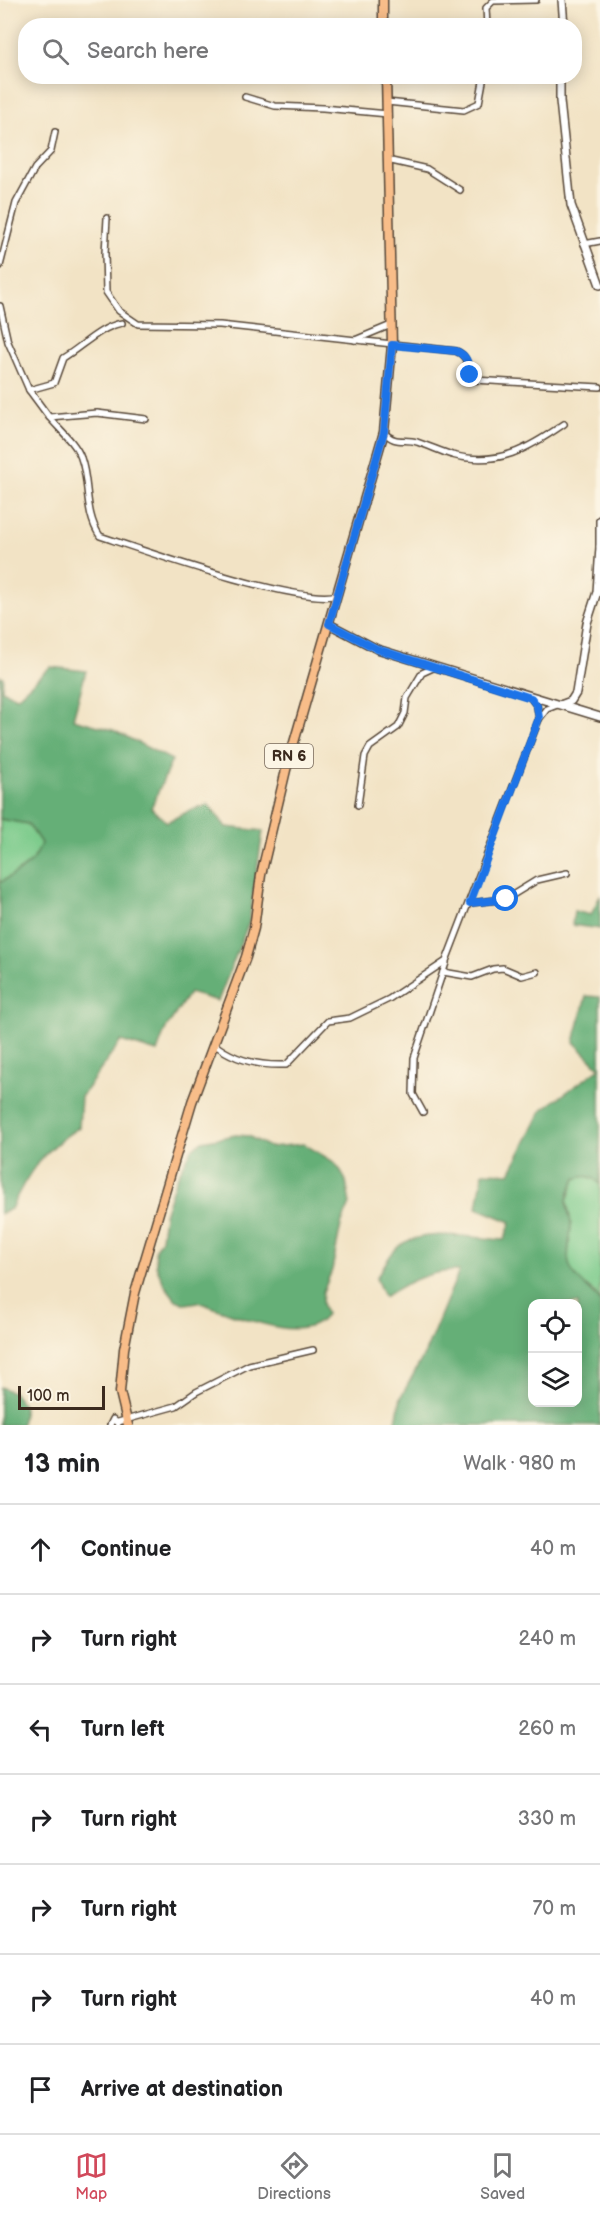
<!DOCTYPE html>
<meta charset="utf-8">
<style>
:root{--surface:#fff;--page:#f2f2f2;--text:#202124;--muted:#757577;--line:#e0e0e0;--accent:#d1495b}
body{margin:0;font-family:"Balsamiq Sans",sans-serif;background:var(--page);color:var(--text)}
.controls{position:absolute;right:18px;bottom:18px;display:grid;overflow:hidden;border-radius:12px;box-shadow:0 3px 15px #0003}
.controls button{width:54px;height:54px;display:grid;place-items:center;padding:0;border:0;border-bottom:2px solid var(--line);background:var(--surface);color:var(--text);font:30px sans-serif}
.scale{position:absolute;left:18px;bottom:15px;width:87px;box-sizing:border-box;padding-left:6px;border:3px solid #3b2a1e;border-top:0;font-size:16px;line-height:21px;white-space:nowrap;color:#3b2a1e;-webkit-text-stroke:4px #fcf5e5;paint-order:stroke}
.stop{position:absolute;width:18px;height:18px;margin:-14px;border:4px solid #1a73e8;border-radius:50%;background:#fff}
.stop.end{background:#1a73e8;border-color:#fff;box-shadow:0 2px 6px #0008}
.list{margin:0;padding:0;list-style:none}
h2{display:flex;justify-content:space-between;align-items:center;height:78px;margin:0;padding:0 24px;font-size:26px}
h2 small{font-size:20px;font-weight:400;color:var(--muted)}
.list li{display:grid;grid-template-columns:39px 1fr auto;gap:18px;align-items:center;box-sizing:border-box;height:90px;padding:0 24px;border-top:2px solid var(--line)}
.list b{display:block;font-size:22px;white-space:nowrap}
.list em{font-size:20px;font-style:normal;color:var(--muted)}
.icon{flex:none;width:33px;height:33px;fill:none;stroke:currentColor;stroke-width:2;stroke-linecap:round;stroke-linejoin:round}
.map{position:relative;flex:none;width:600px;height:1425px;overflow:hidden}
.search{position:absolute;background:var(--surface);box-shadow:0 3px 15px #0003;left:18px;right:18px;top:18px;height:66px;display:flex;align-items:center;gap:15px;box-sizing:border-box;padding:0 21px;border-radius:24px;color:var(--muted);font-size:22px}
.sheet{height:708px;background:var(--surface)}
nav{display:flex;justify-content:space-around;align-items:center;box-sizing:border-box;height:84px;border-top:2px solid var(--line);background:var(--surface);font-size:16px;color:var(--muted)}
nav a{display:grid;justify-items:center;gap:3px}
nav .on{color:var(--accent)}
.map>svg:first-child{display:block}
</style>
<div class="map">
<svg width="600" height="1425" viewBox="0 0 600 1425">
<rect width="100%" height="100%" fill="#fcf5e5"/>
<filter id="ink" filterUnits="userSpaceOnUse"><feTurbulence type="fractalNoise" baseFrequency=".0167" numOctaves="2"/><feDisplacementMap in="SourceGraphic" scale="12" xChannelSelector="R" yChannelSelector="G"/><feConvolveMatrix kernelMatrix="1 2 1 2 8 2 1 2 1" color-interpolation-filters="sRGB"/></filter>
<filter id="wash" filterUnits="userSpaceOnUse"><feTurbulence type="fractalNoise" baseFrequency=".008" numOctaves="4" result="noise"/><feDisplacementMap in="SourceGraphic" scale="24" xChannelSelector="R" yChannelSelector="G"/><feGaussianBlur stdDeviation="1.35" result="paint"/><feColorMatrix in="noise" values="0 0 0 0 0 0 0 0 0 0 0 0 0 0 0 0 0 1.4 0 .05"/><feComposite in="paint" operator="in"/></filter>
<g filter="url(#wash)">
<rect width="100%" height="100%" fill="#f2e3c5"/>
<g fill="#7ccb8b" stroke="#5c7a54" stroke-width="1.5">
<path d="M0 819 28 824 41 843C35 866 18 870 0 883Z"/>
<path d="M585 1176 596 1179 600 1185V1302L595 1293 577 1279 570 1269 568 1258 571 1223 567 1201 575 1179Z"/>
</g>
<g fill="#65af77" stroke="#506c4a" stroke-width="1.5" fill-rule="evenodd">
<path d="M50 667 86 671 73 719 113 730 172 760 151 808 167 822 191 810 209 805 226 827 263 831 249 922 218 1001 189 993 165 1030 157 1052 121 1041 81 1097 79 1127C44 1150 28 1171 11 1209L0 1214V883C18 871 35 866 41 843L28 824 0 819V676L3 677 2 690 17 697Z"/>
<path d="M600 895V929L572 925 574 911 591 915Z"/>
<path d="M586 996 600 997V1185C593 1175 586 1175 575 1179 572 1186 567 1194 567 1201 566 1209 571 1217 571 1225 571 1240 564 1258 572 1271 579 1284 593 1289 600 1302V1425H395L401 1397 425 1353 459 1271C431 1270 407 1282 384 1297L376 1278C383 1269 389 1254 398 1247 422 1227 475 1238 504 1240L511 1222 477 1208 483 1172 510 1173 542 1110 600 1068 574 1042ZM532 1304H578V1402H532Z"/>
<path d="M236 1135 248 1136 269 1147 304 1144 334 1162 341 1171 346 1181 350 1204 341 1225 332 1270 323 1292 322 1303 326 1314C308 1349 228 1312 198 1302L186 1304 176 1300 164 1284 156 1265 155 1249 161 1239 164 1215 175 1181 192 1149 202 1141Z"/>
<path d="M0 1387 13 1392 24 1407 21 1425H0Z"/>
</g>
</g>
<g filter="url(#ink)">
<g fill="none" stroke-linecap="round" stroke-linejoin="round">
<g stroke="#564637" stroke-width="8">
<g id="minor">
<path d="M487 26 486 8 493 1 536 0"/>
<path d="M245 97 275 106 323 108 388 114"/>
<path d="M387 102 464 110 479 103 484 76"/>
<path d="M387 160 427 169 460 190"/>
<path d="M107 218 105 253 106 292 119 311 138 324 220 325 456 351C471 357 465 369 474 380L600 387"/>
<path d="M584 244 600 241"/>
<path d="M0 266 16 203 35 168 51 151 55 132"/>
<path d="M0 306 8 342 29 390"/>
<path d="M355 340 391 325"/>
<path d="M49 417 29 390 54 383 63 358C83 346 100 327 122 323"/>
<path d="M146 419 97 413 49 417C59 429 76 443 81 458 90 482 84 513 100 536 142 550 301 606 337 595"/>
<path d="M384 432C395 445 404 438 417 442 429 446 440 451 452 455 498 467 528 449 564 424"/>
<path d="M531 698 537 706 539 719"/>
<path d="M358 805 365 756 370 747 398 727 405 713 407 698 422 673 435 667"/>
<path d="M470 903 506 899 537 880 567 873"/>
<path d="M443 972 472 977 493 969 503 968 522 976 537 972"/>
<path d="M214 1044C234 1060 260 1066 286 1065L328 1021 350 1018 389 999 446 961 539 719 547 709 560 704"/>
<path d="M423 1112 413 1094 414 1058 446 963"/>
<path d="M118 1422 176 1406 196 1392 249 1365 313 1350"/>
<path d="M110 1425 113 1419 118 1424"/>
</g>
</g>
<g stroke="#564637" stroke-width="10">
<g id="tertiary">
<path d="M562 0 564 26"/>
<path d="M560 76V101L571 205 600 285"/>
<path d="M600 520V546"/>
<path d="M329 624 377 649 600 717"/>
<path d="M563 704 571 701 576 693 587 623 597 592 600 547"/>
</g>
</g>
<g stroke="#564637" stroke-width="11">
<g id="primary">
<path d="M383 0V26"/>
<path d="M128 1425 120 1392 124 1349 135 1293 192 1102 246 957 254 928 261 875 286 770 384 432 392 345 386 76"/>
</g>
</g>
<use href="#minor" stroke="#fff" stroke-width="5"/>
<use href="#tertiary" stroke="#fff" stroke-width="7"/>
<use href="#primary" stroke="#f8bd89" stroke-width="8"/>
</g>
</g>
<g fill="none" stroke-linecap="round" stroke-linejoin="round" filter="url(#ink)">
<path stroke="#1a73e8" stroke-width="8" d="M470 375C468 363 468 356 456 351L392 345 384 432 329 624 377 649 531 698 537 706 539 718 470 903 506 899"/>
</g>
<g text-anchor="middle" stroke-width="4.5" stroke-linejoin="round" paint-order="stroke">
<rect fill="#fcf5e5" stroke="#75675a" stroke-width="1.5" x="265" y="744" width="48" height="24" rx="4.5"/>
<g font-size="15" font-weight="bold" fill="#3b2a1e">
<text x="289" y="761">RN 6</text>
</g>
</g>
</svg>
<div class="controls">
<button><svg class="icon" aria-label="locate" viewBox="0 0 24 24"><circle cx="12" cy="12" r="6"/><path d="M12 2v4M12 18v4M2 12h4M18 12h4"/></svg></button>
<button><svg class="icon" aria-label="layers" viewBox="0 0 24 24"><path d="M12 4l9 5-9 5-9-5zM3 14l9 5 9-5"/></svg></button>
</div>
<div class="scale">100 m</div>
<div class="stop" style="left:506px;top:899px"></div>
<div class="stop end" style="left:470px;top:375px"></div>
<div class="search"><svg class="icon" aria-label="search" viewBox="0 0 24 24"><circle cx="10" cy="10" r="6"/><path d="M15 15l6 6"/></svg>Search here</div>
</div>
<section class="sheet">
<h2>13 min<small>Walk · 980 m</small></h2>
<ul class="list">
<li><svg class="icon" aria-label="ahead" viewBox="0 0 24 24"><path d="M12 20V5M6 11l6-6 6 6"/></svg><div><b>Continue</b></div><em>40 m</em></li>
<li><svg class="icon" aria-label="right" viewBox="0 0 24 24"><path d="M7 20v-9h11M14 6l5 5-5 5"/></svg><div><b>Turn right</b></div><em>240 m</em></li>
<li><svg class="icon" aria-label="left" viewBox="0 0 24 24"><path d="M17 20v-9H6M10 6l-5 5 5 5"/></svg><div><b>Turn left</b></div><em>260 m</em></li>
<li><svg class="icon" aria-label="right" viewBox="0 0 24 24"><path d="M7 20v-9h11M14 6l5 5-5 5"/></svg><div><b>Turn right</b></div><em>330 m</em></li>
<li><svg class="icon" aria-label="right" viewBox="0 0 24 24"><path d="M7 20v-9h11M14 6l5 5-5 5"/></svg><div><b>Turn right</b></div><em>70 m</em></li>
<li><svg class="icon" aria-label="right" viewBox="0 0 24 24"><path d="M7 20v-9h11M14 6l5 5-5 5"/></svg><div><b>Turn right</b></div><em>40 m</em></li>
<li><svg class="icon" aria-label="arrive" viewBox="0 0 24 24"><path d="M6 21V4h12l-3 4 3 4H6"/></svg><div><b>Arrive at destination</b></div></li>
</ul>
</section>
<nav>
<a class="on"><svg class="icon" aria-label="map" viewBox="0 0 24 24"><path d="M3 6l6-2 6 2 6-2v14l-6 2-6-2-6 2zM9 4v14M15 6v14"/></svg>Map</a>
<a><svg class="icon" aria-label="directions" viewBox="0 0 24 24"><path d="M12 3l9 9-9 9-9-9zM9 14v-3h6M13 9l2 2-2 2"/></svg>Directions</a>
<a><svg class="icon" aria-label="saved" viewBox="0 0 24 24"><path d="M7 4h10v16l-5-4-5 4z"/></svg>Saved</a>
</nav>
